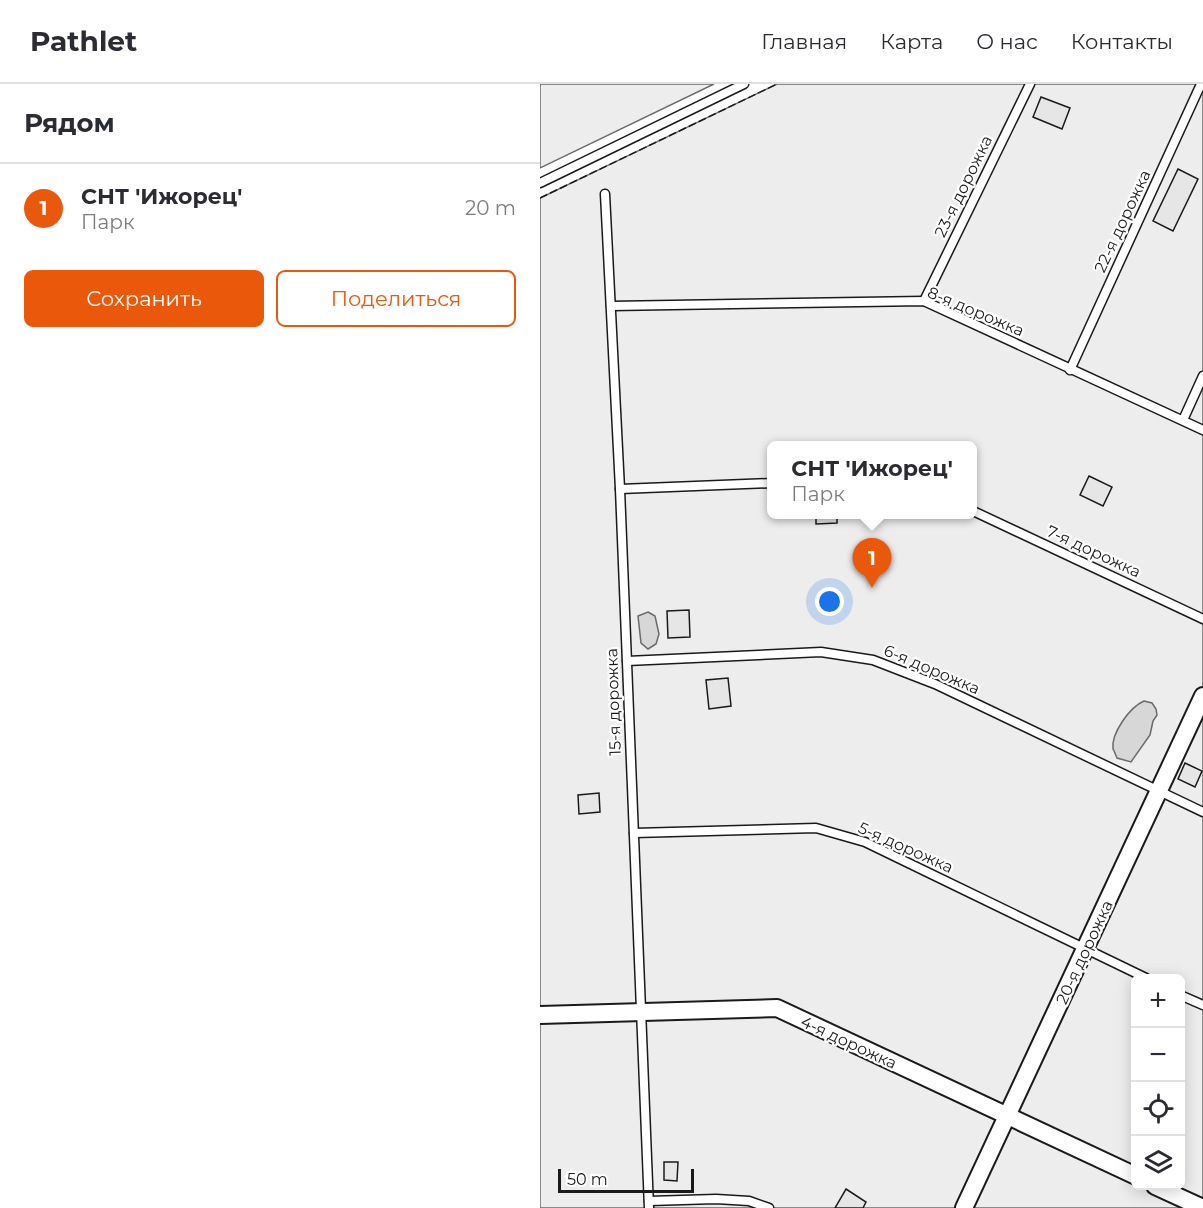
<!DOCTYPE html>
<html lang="ru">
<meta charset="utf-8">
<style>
:root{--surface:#fff;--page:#f2f2f3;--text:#2b2b33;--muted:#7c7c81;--line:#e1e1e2;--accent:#ea580c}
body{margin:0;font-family:Montserrat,sans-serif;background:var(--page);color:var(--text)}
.controls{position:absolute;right:18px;bottom:18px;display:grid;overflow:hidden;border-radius:9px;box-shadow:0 3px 15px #0003}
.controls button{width:54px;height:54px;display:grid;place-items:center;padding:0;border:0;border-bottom:2px solid var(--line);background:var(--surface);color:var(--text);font:30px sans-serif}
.scale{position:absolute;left:18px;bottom:15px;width:136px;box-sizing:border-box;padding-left:6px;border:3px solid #1a1a1a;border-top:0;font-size:16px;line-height:21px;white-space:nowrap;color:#1a1a1a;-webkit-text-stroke:4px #fff;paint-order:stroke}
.you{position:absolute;left:290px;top:518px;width:21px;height:21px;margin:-15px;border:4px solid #fff;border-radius:50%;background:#1a73e8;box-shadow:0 0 0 9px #1a73e833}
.badge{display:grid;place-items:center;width:39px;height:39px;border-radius:50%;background:var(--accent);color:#fff;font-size:20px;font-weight:700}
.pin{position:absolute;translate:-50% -50px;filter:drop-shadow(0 2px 3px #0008)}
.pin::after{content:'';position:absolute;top:32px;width:21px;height:18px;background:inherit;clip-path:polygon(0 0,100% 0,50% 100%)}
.popup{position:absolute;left:227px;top:357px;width:210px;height:78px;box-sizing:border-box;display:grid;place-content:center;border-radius:9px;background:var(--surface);filter:drop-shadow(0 2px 4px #0005);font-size:20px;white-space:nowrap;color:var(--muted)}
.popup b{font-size:22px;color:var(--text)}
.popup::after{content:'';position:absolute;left:50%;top:100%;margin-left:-12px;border:12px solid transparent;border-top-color:var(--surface)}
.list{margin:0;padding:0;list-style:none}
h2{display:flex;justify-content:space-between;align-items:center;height:78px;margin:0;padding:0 24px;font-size:26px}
h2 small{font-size:20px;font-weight:400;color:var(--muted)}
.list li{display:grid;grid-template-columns:39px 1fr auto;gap:18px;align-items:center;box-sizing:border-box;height:90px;padding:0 24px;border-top:2px solid var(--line)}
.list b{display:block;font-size:22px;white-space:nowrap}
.list p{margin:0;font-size:20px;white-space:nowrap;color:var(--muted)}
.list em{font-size:20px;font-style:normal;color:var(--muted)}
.actions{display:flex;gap:12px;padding:18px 24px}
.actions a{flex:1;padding:14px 0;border:2px solid var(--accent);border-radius:9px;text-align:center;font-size:21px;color:var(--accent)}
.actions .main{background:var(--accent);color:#fff}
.icon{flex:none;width:33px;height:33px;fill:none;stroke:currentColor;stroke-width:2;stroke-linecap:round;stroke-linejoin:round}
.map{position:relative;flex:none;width:663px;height:1124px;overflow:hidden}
header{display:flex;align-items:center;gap:36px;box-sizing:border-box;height:84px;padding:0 30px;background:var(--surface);border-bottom:2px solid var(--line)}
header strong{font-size:28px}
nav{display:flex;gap:33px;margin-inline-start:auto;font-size:21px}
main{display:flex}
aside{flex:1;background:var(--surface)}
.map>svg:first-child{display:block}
</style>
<header>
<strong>Pathlet</strong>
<nav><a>Главная</a><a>Карта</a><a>О нас</a><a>Контакты</a></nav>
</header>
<main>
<aside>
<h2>Рядом<small></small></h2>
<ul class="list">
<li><span class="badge">1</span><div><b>СНТ 'Ижорец'</b><p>Парк</p></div><em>20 m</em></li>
</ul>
<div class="actions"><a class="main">Сохранить</a><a>Поделиться</a></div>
</aside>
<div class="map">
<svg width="663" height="1124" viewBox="0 0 663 1124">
<rect width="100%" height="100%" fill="#fff"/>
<g fill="#ededed" stroke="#6a6a6a" stroke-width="1.5" fill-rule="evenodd">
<path d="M0 0H174L0 84Z"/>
<path d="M237 0H663V1124H0V114ZM232 362H433V430H232ZM596 894H640V1102H596Z"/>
</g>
<g fill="#d7d7d7" stroke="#6a6a6a" stroke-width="1.5">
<path d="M108 528 115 532 119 550 116 560 108 565 101 559 98 532Z"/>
<path d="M604 617 612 619 616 625 617 631 613 637 610 651 591 678 577 674C576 672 574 666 573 665 571 649 590 623 604 617Z"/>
</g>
<g fill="#e6e6e6" stroke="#1a1a1a" stroke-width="1.5">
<path d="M501 13 530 24 522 45 493 33Z"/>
<path d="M638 85 658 95 633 147 613 137Z"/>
<path d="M549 392 572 403 563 422 540 411Z"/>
<path d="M276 430H297V439L276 440Z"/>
<path d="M149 526 150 553 128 554 127 527Z"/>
<path d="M188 594 191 622 169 625 166 596Z"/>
<path d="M645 679 662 687 655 703 638 695Z"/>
<path d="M59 709 60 728 39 730 38 711Z"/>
<path d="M124 1078H138L137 1097 124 1096Z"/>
<path d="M306 1105 326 1118 323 1124H295Z"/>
</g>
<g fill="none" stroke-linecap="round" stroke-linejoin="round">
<g stroke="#1a1a1a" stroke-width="11">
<g id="lane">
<path d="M0 99 204 0"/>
<path d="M65 110 80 405 109 1124"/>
<path d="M384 217 490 0"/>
<path d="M71 222 384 217 663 346"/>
<path d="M530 286 661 0"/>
<path d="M643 336 663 292"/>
<path d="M80 405 232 399"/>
<path d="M433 427 663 535"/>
<path d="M87 577 281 568 333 576 395 600 663 728"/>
<path d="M94 749 276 744 325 758 606 894"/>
<path d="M640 911 663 921"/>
<path d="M109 1117 176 1115 209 1117 229 1124"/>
</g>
</g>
<g stroke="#1a1a1a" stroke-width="20">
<g id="street">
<path d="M0 931 237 924 596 1092"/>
<path d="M615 1102 663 1124"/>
<path d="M424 1124 663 612"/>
</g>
</g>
<use href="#lane" stroke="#fff" stroke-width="8"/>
<use href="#street" stroke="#fff" stroke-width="16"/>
<path stroke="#1a1a1a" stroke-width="1.5" stroke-dasharray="8 3" stroke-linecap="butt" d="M0 114 237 0"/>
</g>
<g text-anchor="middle" stroke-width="4.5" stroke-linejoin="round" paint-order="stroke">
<g font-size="16" fill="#1a1a1a" stroke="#fff">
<text transform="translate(423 102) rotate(-64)" y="6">23-я дорожка</text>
<text transform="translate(582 137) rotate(-65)" y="6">22-я дорожка</text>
<text transform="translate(436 227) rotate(23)" y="6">8-я дорожка</text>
<text transform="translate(554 467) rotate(25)" y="6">7-я дорожка</text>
<text transform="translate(392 585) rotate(23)" y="6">6-я дорожка</text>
<text transform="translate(73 618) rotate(-92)" y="6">15-я дорожка</text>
<text transform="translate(366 763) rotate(24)" y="6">5-я дорожка</text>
<text transform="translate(544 868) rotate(-65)" y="6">20-я дорожка</text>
<text transform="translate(309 958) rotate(25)" y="6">4-я дорожка</text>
</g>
</g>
</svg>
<div class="controls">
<button>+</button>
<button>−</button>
<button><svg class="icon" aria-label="locate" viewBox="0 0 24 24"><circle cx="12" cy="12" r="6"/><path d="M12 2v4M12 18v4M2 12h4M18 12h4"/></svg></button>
<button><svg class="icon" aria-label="layers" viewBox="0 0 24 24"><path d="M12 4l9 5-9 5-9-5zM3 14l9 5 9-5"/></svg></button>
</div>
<div class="scale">50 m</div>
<div class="you"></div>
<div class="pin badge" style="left:332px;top:504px">1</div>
<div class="popup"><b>СНТ 'Ижорец'</b>Парк</div>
</div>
</main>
